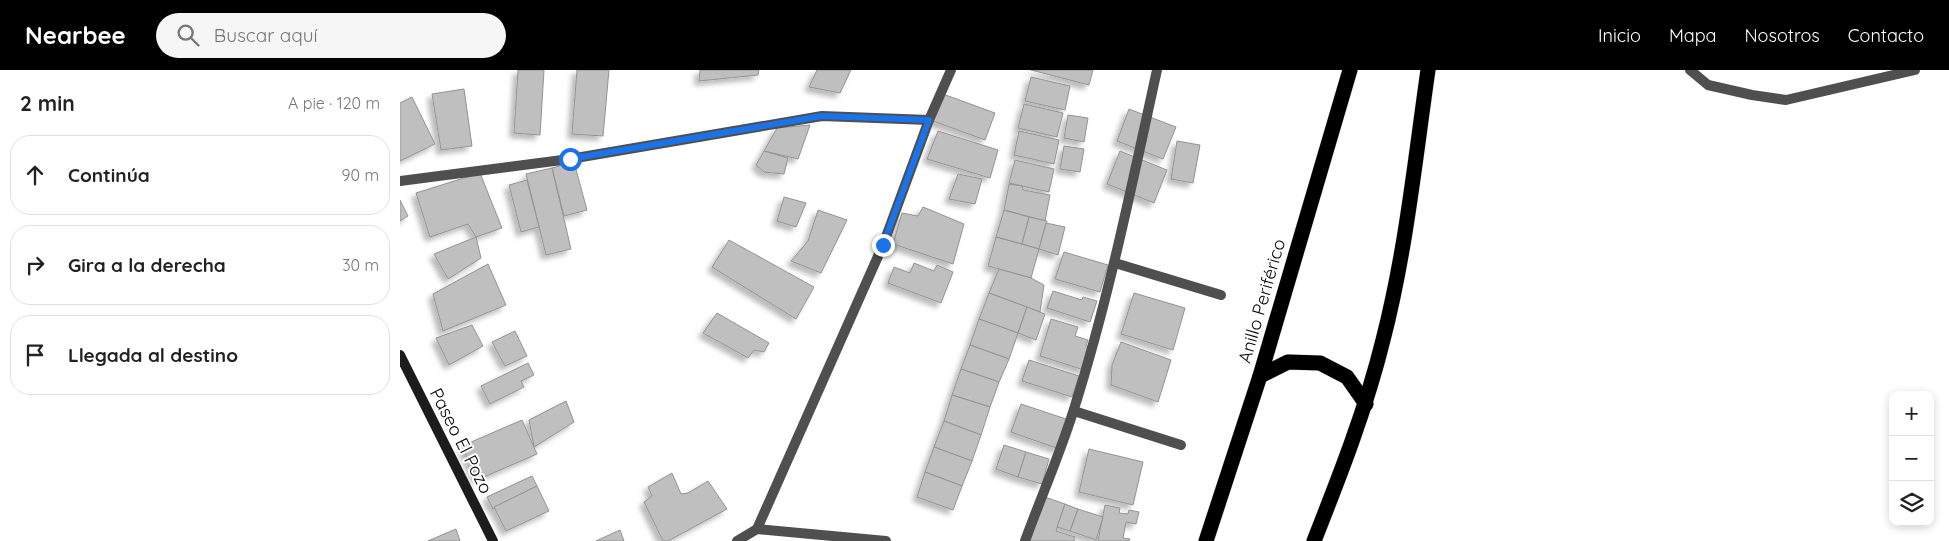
<!DOCTYPE html>
<html lang="es">
<meta charset="utf-8">
<style>
:root{--surface:#fff;--page:#f6f6f6;--text:#222;--muted:#767676;--line:#e0e0e0;--accent:#000}
body{margin:0;font-family:Quicksand,sans-serif;background:var(--page);color:var(--text)}
.controls{position:absolute;right:15px;bottom:15px;display:grid;overflow:hidden;border-radius:10px;box-shadow:0 2px 8px #0003}
.controls button{width:45px;height:45px;display:grid;place-items:center;padding:0;border:0;border-bottom:1px solid var(--line);background:var(--surface);color:var(--text);font:25px sans-serif}
.stop{position:absolute;width:15px;height:15px;margin:-11px;border:4px solid #1a73e8;border-radius:50%;background:#fff}
.stop.end{background:#1a73e8;border-color:#fff;box-shadow:0 1px 5px #0008}
.list{margin:0;padding:0;list-style:none}
h2{display:flex;justify-content:space-between;align-items:center;height:65px;margin:0;padding:0 20px;font-size:21px}
h2 small{font-size:16px;font-weight:400;color:var(--muted)}
.list li{display:grid;grid-template-columns:32px 1fr auto;gap:15px;align-items:center;box-sizing:border-box;height:80px;margin:0 10px 10px;padding:0 10px;border:1px solid var(--line);border-radius:20px}
.list b{display:block;font-size:19px;white-space:nowrap}
.list em{font-size:16px;font-style:normal;color:var(--muted)}
.icon{flex:none;width:28px;height:28px;fill:none;stroke:currentColor;stroke-width:2;stroke-linecap:round;stroke-linejoin:round}
.map{position:relative;flex:none;width:1549px;height:471px;overflow:hidden}
header{display:flex;align-items:center;gap:30px;box-sizing:border-box;height:70px;padding:0 25px;background:var(--accent);color:#fff}
header strong{font-size:24px}
nav{display:flex;gap:28px;margin-inline-start:auto;font-size:18px}
.search{width:350px;height:45px;background:var(--page);display:flex;align-items:center;gap:12px;box-sizing:border-box;padding:0 18px;border-radius:28px;color:var(--muted);font-size:19px}
main{display:flex}
aside{flex:1;background:var(--surface)}
.map>svg:first-child{display:block}
</style>
<header>
<strong>Nearbee</strong>
<div class="search"><svg class="icon" aria-label="search" viewBox="0 0 24 24"><circle cx="10" cy="10" r="6"/><path d="M15 15l6 6"/></svg>Buscar aquí</div>
<nav><a>Inicio</a><a>Mapa</a><a>Nosotros</a><a>Contacto</a></nav>
</header>
<main>
<aside>
<h2>2 min<small>A pie · 120 m</small></h2>
<ul class="list">
<li><svg class="icon" aria-label="ahead" viewBox="0 0 24 24"><path d="M12 20V5M6 11l6-6 6 6"/></svg><div><b>Continúa</b></div><em>90 m</em></li>
<li><svg class="icon" aria-label="right" viewBox="0 0 24 24"><path d="M7 20v-9h11M14 6l5 5-5 5"/></svg><div><b>Gira a la derecha</b></div><em>30 m</em></li>
<li><svg class="icon" aria-label="arrive" viewBox="0 0 24 24"><path d="M6 21V4h12l-3 4 3 4H6"/></svg><div><b>Llegada al destino</b></div></li>
</ul>
</aside>
<div class="map">
<svg width="1549" height="471" viewBox="0 0 1549 471">
<defs>
<filter id="shadow"><feDropShadow dx="-4.5" dy="4.5" stdDeviation="2.5" flood-color="#0004"/></filter>
</defs>
<rect width="100%" height="100%" fill="#fff"/>
<g fill="#bfbfbf" stroke="#939393" filter="url(#shadow)">
<path d="M118 0H144L140 65 114 63Z"/>
<path d="M177 0H209L203 66 172 64Z"/>
<path d="M300 0H359L358 5 299 11Z"/>
<path d="M417 0H451L440 23 409 17Z"/>
<path d="M631 0H693L689 15Z"/>
<path d="M631 7 670 16 665 40 625 31Z"/>
<path d="M64 19 72 76 41 80 32 24Z"/>
<path d="M543 24 595 43 585 70 533 51Z"/>
<path d="M12 27 35 74 0 91V33Z"/>
<path d="M624 34 663 43 657 67 618 58Z"/>
<path d="M729 39 776 57 763 89 717 71Z"/>
<path d="M668 45 688 48 684 72 664 68Z"/>
<path d="M410 55 398 89 364 81 377 58Z"/>
<path d="M538 61 598 80 590 108 527 89Z"/>
<path d="M619 61 659 70 654 94 614 85Z"/>
<path d="M777 71 800 75 793 113 771 109Z"/>
<path d="M664 76 684 79 680 102 660 99Z"/>
<path d="M364 81 388 88 384 104 364 102 356 95Z"/>
<path d="M720 81 767 100 754 133 707 114Z"/>
<path d="M615 90 654 99 649 122 609 113Z"/>
<path d="M174 92 187 140 164 146 152 98Z"/>
<path d="M152 98 171 179 146 185 126 104Z"/>
<path d="M80 103 102 158 76 167 68 154 30 167 16 123Z"/>
<path d="M558 104 582 109 575 134 549 129Z"/>
<path d="M127 110 139 157 121 162 109 115Z"/>
<path d="M609 114 622 116 623 120 650 125 645 151 604 140Z"/>
<path d="M384 127 406 133 396 157 377 151Z"/>
<path d="M0 130 8 146 0 151Z"/>
<path d="M523 137 564 154 553 194 493 174 502 143 518 146Z"/>
<path d="M418 140 447 150 421 203 391 191 408 171Z"/>
<path d="M604 140 629 147 622 174 596 167Z"/>
<path d="M629 147 647 151 639 179 622 174Z"/>
<path d="M646 153 665 157 658 185 639 179Z"/>
<path d="M76 167 81 188 48 209 34 184Z"/>
<path d="M596 167 639 179 631 208 588 196Z"/>
<path d="M329 170 414 217 396 249 312 197Z"/>
<path d="M664 182 708 195 700 222 655 209Z"/>
<path d="M514 193 534 201 537 195 553 202 541 233 488 213 494 197 510 203Z"/>
<path d="M88 194 106 235 43 261 33 224Z"/>
<path d="M599 199 631 208 644 215 640 242 589 223Z"/>
<path d="M653 221 682 230 683 227 697 231 690 252 647 238Z"/>
<path d="M589 223 627 237 618 263 579 249Z"/>
<path d="M734 223 785 238 773 280 721 264Z"/>
<path d="M627 237 645 244 636 270 618 263Z"/>
<path d="M317 243 369 273 364 282 354 280 348 288 303 263Z"/>
<path d="M579 249 618 263 609 289 570 275Z"/>
<path d="M651 249 678 257 675 266 688 270 686 276 691 277 684 300 640 286Z"/>
<path d="M72 255 83 276 49 295 36 268Z"/>
<path d="M115 261 127 286 105 296 92 272Z"/>
<path d="M721 272 771 290 758 332 711 315 712 295Z"/>
<path d="M570 275 609 289 599 312 561 299Z"/>
<path d="M629 290 679 306 672 327 622 311Z"/>
<path d="M128 293 134 305 121 311 124 317 90 334 81 316Z"/>
<path d="M561 299 599 312 590 337 552 325Z"/>
<path d="M552 325 590 337 581 365 544 351Z"/>
<path d="M166 331 174 352 134 377 129 350Z"/>
<path d="M621 334 669 350 659 379 611 362Z"/>
<path d="M122 350 137 384 77 410 62 376Z"/>
<path d="M544 351 581 365 572 391 534 377Z"/>
<path d="M604 375 626 382 618 407 596 399Z"/>
<path d="M534 377 572 391 562 416 525 402Z"/>
<path d="M689 379 743 392 733 435 679 422Z"/>
<path d="M626 382 649 389 642 414 618 407Z"/>
<path d="M525 402 562 416 553 440 517 427Z"/>
<path d="M272 403 281 424 288 423 308 411 327 439 268 471H263L244 432 252 426 248 417Z"/>
<path d="M132 406 137 416 93 439 87 427Z"/>
<path d="M137 416 149 441 106 461 94 437Z"/>
<path d="M645 427 665 434 656 461 675 467 674 471H630Z"/>
<path d="M665 434 678 439 670 461 657 457Z"/>
<path d="M705 435 720 438 719 443 728 444 729 440 739 442 736 454 726 452 723 468 730 469 729 471H698Z"/>
<path d="M678 439 703 447 696 470 670 461Z"/>
<path d="M56 459 60 471H28Z"/>
<path d="M220 460 224 471H196Z"/>
</g>
<g fill="none" stroke-linecap="round" stroke-linejoin="round">
<g stroke="#dbdbdb" stroke-width="16">
<g id="highway">
<path d="M860 306 888 292 920 293 947 307 966 334"/>
<path d="M806 471 860 306 950 0"/>
<path d="M914 471C940 405 966 339 983 270 1006 181 1015 90 1028 0"/>
</g>
</g>
<g stroke="#4f4f4f" stroke-width="10">
<path d="M1290 0 1308 15 1352 25 1386 30 1515 0"/>
<path d="M0 111 170 89 422 46 529 50"/>
<path d="M715 193 821 225"/>
<path d="M674 341 781 375"/>
<path d="M357 459 486 471"/>
<path d="M337 471 357 459 483 175 529 50 551 0"/>
<path d="M625 471C641 427 660 384 674 339 709 228 732 114 757 0"/>
</g>
<path stroke="#1c1c1c" stroke-width="10" d="M0 285 93 471"/>
<use href="#highway" stroke="#000" stroke-width="15"/>
</g>
<g fill="none" stroke-linecap="round" stroke-linejoin="round">
<path stroke="#1a73e8" stroke-width="6" d="M170 89 422 46 529 50 483 175"/>
</g>
<g text-anchor="middle" stroke-width="4" stroke-linejoin="round" paint-order="stroke">
<g font-size="18" fill="#000" stroke="#fff">
<text transform="translate(862 231) rotate(-74)" y="6">Anillo Periférico</text>
<text transform="translate(61 371) rotate(63)" y="6">Paseo El Pozo</text>
</g>
</g>
</svg>
<div class="controls">
<button>+</button>
<button>−</button>
<button><svg class="icon" aria-label="layers" viewBox="0 0 24 24"><path d="M12 4l9 5-9 5-9-5zM3 14l9 5 9-5"/></svg></button>
</div>
<div class="stop" style="left:170px;top:89px"></div>
<div class="stop end" style="left:483px;top:175px"></div>
</div>
</main>
